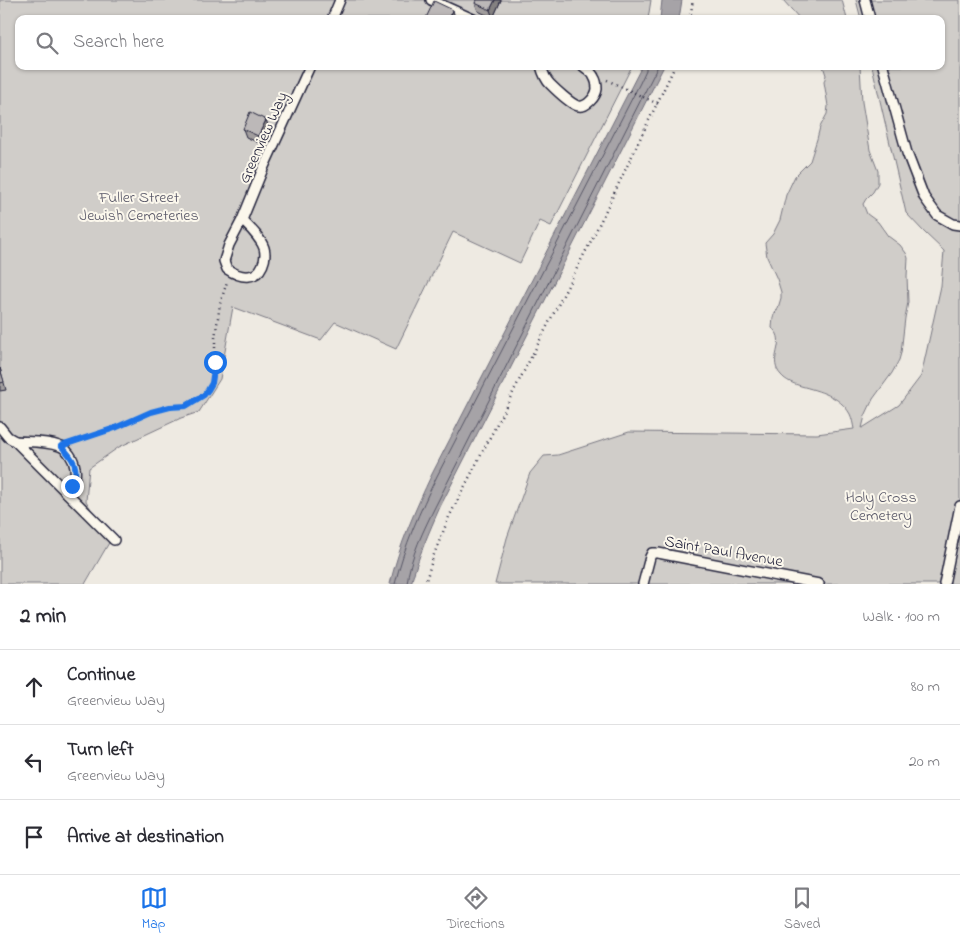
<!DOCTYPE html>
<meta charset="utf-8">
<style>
:root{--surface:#fff;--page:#f2f2f3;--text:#2b2b33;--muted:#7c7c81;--line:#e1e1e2;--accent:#1a73e8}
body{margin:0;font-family:"Indie Flower",sans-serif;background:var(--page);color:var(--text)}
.stop{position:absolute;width:15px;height:15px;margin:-11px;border:4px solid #1a73e8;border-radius:50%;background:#fff}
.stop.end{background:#1a73e8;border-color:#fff;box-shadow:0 1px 5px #0008}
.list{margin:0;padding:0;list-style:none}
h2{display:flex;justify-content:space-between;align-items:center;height:65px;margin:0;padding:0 20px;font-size:21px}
h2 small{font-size:16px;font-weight:400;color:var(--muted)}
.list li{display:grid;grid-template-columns:32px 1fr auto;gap:15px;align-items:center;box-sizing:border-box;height:75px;padding:0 20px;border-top:1px solid var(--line)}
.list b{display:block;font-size:19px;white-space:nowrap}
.list p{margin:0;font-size:16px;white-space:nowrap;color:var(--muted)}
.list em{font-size:16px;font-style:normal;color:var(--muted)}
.icon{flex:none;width:28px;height:28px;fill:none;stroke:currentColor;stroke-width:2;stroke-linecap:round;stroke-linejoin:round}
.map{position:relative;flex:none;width:960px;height:584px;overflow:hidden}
.search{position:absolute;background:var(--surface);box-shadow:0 1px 4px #0004;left:15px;right:15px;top:15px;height:55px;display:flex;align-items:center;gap:12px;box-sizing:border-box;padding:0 18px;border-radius:10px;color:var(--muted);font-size:19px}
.sheet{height:290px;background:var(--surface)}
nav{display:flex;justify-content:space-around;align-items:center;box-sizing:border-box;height:70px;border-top:1px solid var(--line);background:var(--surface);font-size:14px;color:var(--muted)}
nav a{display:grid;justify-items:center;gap:2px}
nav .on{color:var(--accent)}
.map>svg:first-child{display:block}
</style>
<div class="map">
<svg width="960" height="584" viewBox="0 0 960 584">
<rect width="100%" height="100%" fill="#eeeae2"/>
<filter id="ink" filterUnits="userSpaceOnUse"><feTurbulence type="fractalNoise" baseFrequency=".02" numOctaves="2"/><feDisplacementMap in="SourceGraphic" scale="10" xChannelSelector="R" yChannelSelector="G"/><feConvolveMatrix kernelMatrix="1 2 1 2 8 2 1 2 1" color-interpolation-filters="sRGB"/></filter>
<g filter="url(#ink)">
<g fill="#d0cdc9" stroke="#797882">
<path d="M0 0H651L648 19H19V66H632L551 226 540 221 520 263 453 232 396 349 335 322 321 340 233 307 220 379 199 412 181 418 119 447 89 468 86 501 110 541 85 584H0Z"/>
<path d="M783 0H842L847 19H800Z"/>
<path d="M856 0H960V584H495L507 538 530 473 544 456 558 455 629 432 817 434 854 429C853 424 852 418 850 414 840 396 819 391 801 386 794 384 786 381 781 375 768 361 783 347 777 334 776 332 774 330 772 328L773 317 778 308 781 298V292L777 279 767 257 765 243 773 234 780 220 786 195 795 176 810 161 817 139 820 127 827 114 828 106 824 82 826 75 823 66H860L862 102 870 150 878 171V183L873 192 866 199 863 204 867 214 878 222 888 236 900 245 906 253 908 258 907 276 908 302 905 318 901 353 899 360 892 373 873 399 865 416 862 428 864 427 899 405 921 376 941 286 944 251 924 232 906 213 872 66H941V19H861Z"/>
</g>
<g fill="#a6a3a7" stroke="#716f7c">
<path d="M662 0H682L679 19H660Z"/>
<path d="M642 66H664L440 507C429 532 418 557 411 584H390C399 546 415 510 432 474Z"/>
</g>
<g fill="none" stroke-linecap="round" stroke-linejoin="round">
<g stroke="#575666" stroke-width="1">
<path d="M395 584C404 546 420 511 437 476L640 83 646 70V66"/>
<path d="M407 584C409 559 425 527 436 505L658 66"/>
</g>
<g stroke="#22223b" stroke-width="12">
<g id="lane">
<path d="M431 0 473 19"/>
<path d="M865 0 870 19"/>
<path d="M332 19 340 0"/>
<path d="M541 66C543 73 545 79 550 84 555 89 571 104 578 106 586 108 596 97 597 89 597 86 596 80 594 77 593 73 587 69 583 66"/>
<path d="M883 66 907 153 924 197 937 215 953 224 960 225"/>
<path d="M242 220C250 228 260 237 264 248 267 258 262 275 249 276 242 277 233 273 227 269L224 261 229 245 242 220 262 171 310 66"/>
<path d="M0 427 8 437 15 441 114 540"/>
<path d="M15 441C29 442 46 441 59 446 67 448 74 459 75 468 77 478 73 485 65 492"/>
<path d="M643 584 650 557 652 553H658L819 584"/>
<path d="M944 584 960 506"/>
</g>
</g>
<g stroke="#22223b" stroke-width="2.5" stroke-dasharray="1 4" stroke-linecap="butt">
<path d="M690 19 693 0"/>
<path d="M607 80 658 104"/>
<path d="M73 442 115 428 151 412 170 407 186 406 204 395 212 383 215 362V338L220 304 227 282"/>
<path d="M425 584 433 557 449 517 594 235 675 66"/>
</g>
<use href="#lane" stroke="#fbf7ec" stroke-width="9"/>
</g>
<g fill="#a29e9e" stroke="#22223b">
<path d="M477 0H501L493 18 478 11 475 3Z"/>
<path d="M269 127 261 144 246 137 243 129Z"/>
<path d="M0 368 6 390 0 391Z"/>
</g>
<g fill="#848181" stroke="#22223b">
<path d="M495 0H501L493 18 490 10Z"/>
<path d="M453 10 455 18V19H449Z"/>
<path d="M266 120 269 127 261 144 258 136Z"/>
</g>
<g fill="#bcb8b8" stroke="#22223b">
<path d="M477 0H495L490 10 475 3Z"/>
<path d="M434 1 453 10 449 19 426 18Z"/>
<path d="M250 112 266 120 258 136 243 129Z"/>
<path d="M0 368 4 382 0 383Z"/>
</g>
</g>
<g fill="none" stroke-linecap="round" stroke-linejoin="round" filter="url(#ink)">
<path stroke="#1a73e8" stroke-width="6" d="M72 486C80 468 74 459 61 446L115 428 151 412 170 407 186 406 204 395 208 390 212 383 215 362"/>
</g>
<g text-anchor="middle" stroke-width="4" stroke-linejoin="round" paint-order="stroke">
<g font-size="16" fill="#22223b" stroke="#fbf7ec">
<text transform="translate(262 137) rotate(-66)" y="6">Greenview Way</text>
<text transform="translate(724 550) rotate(10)" y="6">Saint Paul Avenue</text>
</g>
<g font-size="16" fill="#565566" stroke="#fbf7ec">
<text x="139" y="202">Fuller Street<tspan x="139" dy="18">Jewish Cemeteries</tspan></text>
<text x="881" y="502">Holy Cross<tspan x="881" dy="18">Cemetery</tspan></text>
</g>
</g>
</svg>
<div class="stop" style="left:215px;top:362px"></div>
<div class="stop end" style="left:72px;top:486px"></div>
<div class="search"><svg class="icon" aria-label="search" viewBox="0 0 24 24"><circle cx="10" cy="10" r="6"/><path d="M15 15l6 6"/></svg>Search here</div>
</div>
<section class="sheet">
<h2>2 min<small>Walk · 100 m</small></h2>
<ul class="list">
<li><svg class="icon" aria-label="ahead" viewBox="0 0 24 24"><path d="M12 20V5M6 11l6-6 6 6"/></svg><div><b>Continue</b><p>Greenview Way</p></div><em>80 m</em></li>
<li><svg class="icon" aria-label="left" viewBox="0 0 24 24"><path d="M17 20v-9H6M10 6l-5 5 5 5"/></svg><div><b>Turn left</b><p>Greenview Way</p></div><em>20 m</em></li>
<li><svg class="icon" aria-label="arrive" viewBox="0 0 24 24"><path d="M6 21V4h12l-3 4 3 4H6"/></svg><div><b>Arrive at destination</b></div></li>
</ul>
</section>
<nav>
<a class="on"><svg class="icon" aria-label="map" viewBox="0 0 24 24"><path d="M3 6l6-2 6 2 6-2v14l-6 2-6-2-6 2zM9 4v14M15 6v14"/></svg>Map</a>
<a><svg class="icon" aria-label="directions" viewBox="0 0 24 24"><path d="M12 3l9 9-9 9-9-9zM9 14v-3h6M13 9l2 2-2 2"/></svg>Directions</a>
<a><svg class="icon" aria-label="saved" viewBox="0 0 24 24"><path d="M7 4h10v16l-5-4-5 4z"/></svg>Saved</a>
</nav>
